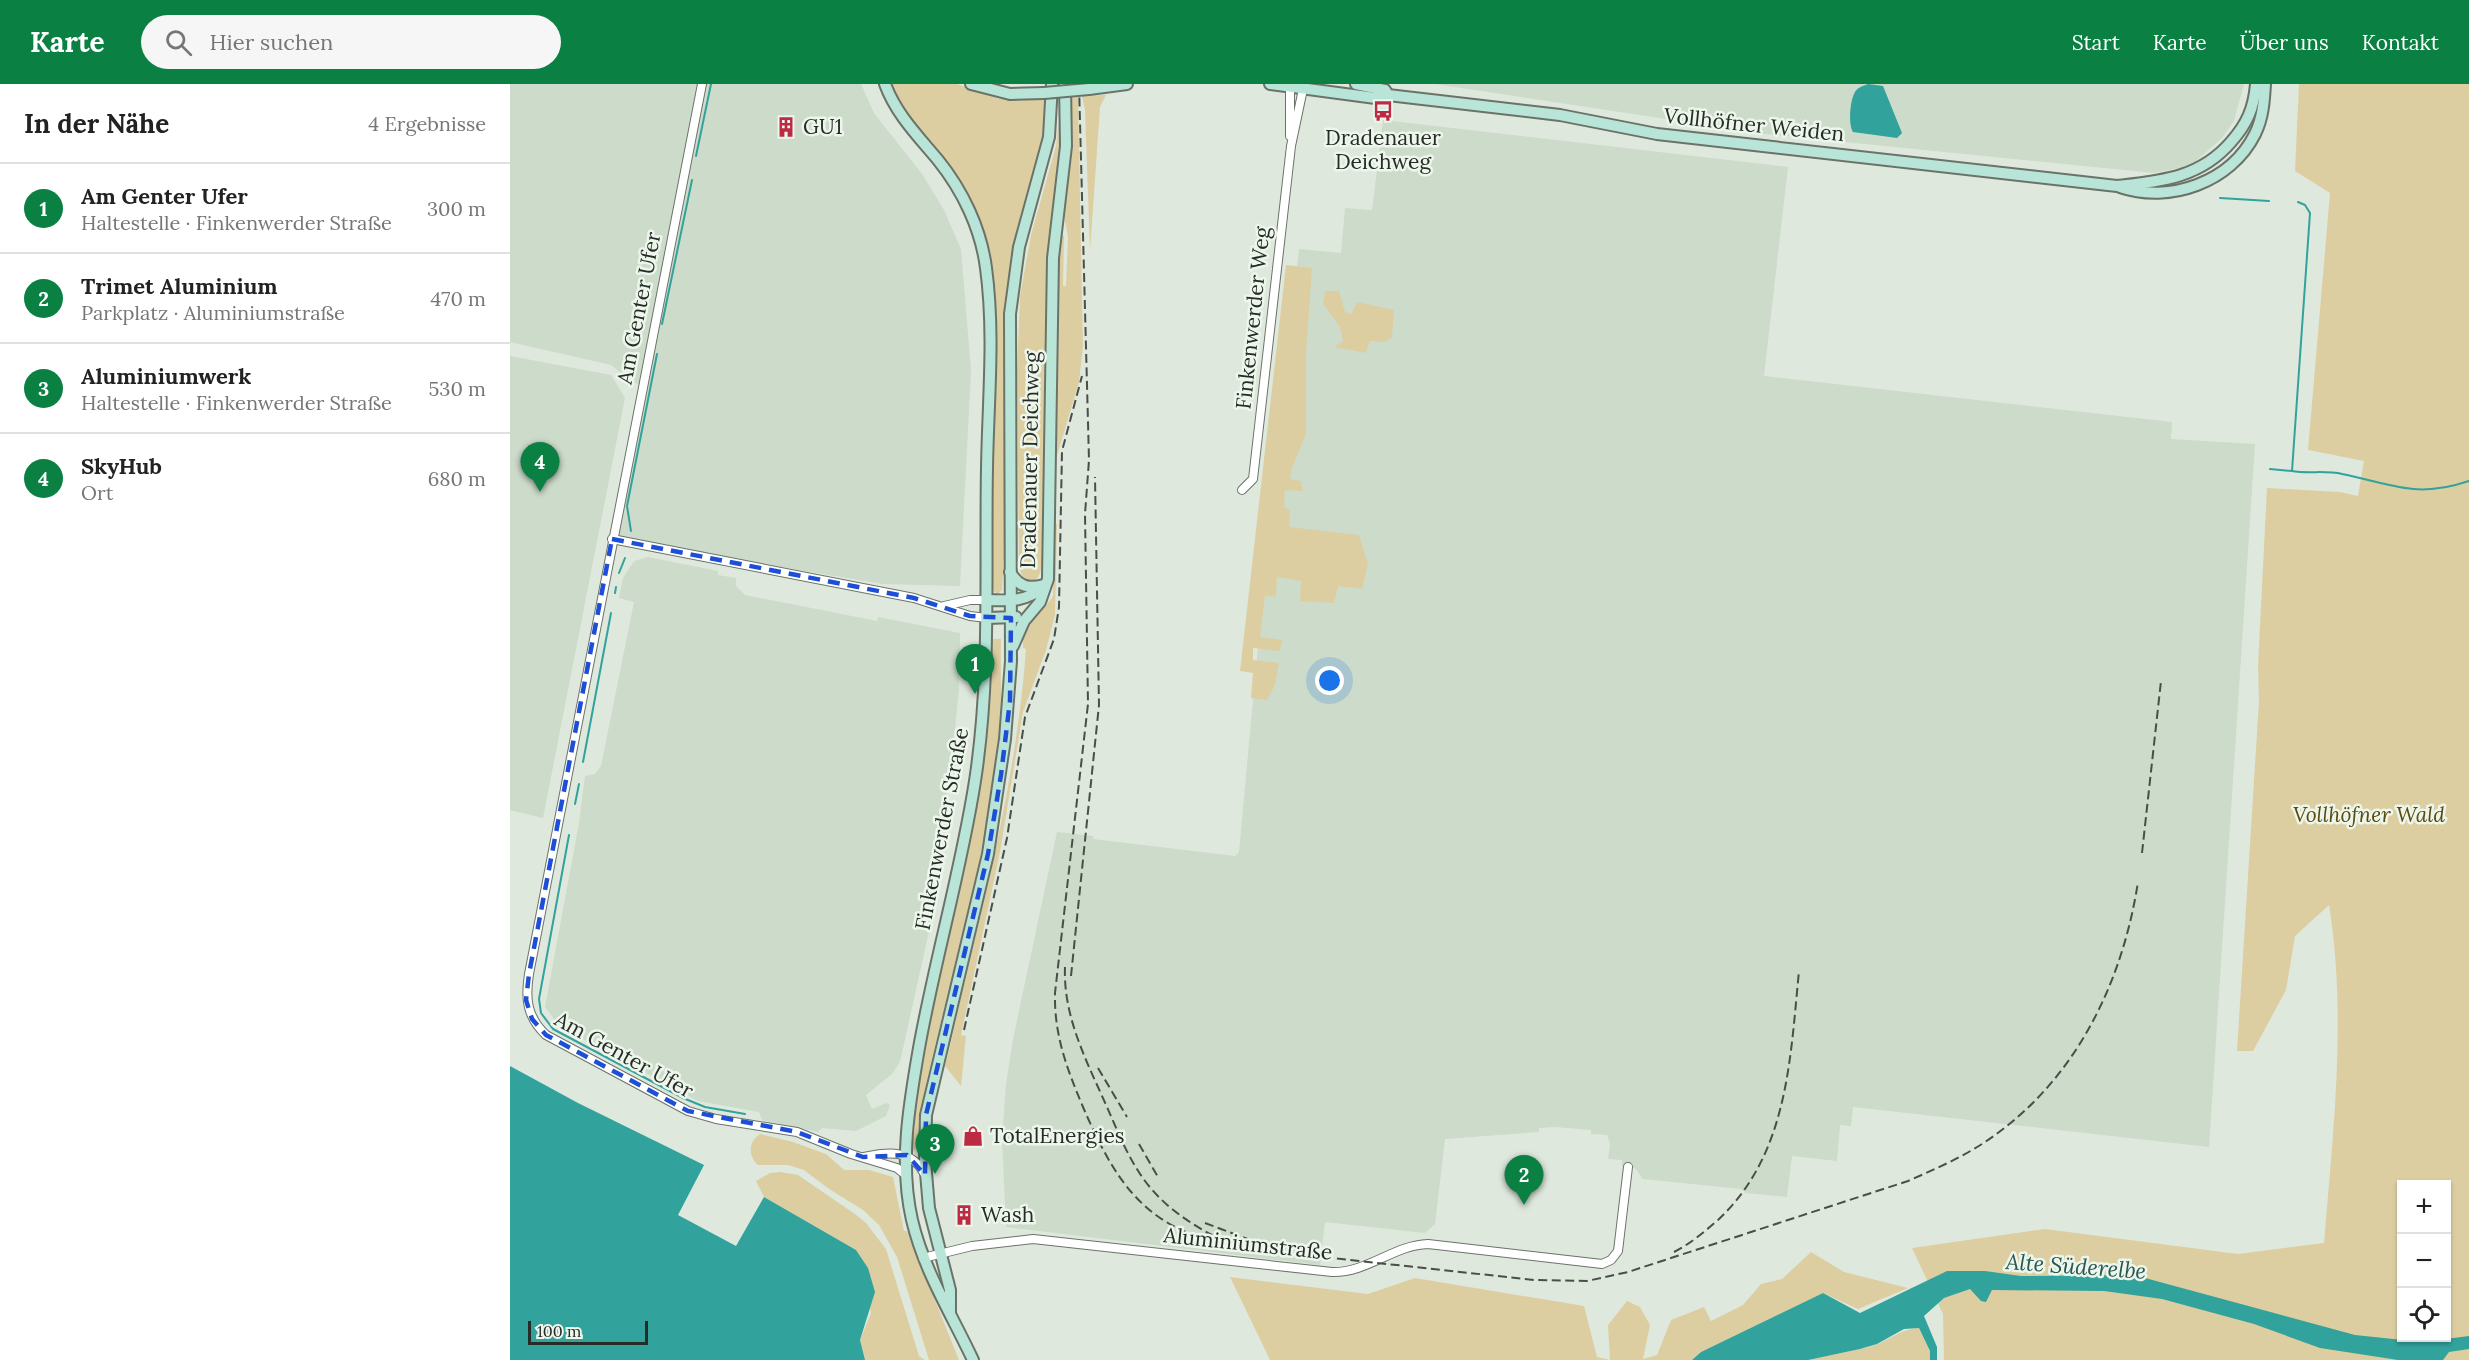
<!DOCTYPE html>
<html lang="de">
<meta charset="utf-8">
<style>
:root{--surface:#fff;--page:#f6f6f6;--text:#222;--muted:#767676;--line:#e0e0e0;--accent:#0b8043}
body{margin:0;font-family:Lora,serif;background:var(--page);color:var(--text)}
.controls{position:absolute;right:18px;bottom:18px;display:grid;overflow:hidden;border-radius:0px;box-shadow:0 2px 4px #0004}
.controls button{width:54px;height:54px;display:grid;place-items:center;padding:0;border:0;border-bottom:2px solid var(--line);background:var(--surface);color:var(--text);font:30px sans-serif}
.scale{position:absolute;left:18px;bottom:15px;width:120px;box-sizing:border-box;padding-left:6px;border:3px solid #272b27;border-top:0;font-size:16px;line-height:21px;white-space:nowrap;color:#272b27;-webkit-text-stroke:4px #ecf6eb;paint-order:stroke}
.you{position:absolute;left:820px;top:597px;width:21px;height:21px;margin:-15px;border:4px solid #fff;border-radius:50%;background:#1a73e8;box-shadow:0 0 0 9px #1a73e833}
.badge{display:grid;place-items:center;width:39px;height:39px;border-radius:50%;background:var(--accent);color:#fff;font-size:20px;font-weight:700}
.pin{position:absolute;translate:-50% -50px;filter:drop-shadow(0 2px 3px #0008)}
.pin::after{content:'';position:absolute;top:32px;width:21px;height:18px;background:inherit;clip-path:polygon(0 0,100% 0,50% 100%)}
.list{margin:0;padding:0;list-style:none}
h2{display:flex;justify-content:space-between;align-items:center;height:78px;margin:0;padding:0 24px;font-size:26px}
h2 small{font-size:20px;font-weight:400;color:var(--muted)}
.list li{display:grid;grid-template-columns:39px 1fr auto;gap:18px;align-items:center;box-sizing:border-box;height:90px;padding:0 24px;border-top:2px solid var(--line)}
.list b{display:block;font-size:22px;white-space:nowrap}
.list p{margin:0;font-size:20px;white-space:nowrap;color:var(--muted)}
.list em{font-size:20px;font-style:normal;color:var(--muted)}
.icon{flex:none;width:33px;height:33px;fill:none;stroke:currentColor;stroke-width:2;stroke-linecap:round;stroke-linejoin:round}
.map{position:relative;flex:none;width:1959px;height:1276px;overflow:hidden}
header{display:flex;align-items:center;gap:36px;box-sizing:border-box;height:84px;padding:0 30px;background:var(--accent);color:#fff}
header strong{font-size:28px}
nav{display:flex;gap:33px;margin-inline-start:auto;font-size:21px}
.search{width:420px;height:54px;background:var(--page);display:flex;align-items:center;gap:15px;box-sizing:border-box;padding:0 21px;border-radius:33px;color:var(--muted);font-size:22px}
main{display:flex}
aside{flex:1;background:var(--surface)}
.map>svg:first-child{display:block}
</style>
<header>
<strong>Karte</strong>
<div class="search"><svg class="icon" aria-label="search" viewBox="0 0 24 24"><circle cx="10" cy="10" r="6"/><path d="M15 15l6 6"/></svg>Hier suchen</div>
<nav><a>Start</a><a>Karte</a><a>Über uns</a><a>Kontakt</a></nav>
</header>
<main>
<aside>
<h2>In der Nähe<small>4 Ergebnisse</small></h2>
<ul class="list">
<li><span class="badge">1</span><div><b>Am Genter Ufer</b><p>Haltestelle · Finkenwerder Straße</p></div><em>300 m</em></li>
<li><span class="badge">2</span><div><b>Trimet Aluminium</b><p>Parkplatz · Aluminiumstraße</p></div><em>470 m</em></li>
<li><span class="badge">3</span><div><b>Aluminiumwerk</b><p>Haltestelle · Finkenwerder Straße</p></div><em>530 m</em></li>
<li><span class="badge">4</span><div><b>SkyHub</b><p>Ort</p></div><em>680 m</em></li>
</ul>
</aside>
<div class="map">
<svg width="1959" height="1276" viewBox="0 0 1959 1276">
<rect width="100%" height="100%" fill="#dfe8dd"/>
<g fill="#cddbca">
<path d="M0 0H351L364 29 412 90 434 126 451 165 461 286 450 502 373 500 102 455 132 302 121 297 101 281 0 258Z"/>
<path d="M925 0H1734L1724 37 1713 53 1686 77 1669 84 1644 89 1255 50Z"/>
<path d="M873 36 1278 83 1254 292 1662 338 1661 355 1745 360 1699 1063 1343 1023 1341 1042 1330 1041 1327 1077 1282 1072 1277 1113 1236 1109 1231 1105 1133 1095 1125 1084 1112 1082V1076L1098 1075 1100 1060 1097 1051 1081 1050V1046L1045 1043 1029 1044V1048L935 1055 925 1140 915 1149 815 1138 810 1181 496 1143 492 1055 496 1000 503 955 547 748 583 752V755L725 772 729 768 759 442 789 165 831 169 835 124 862 126Z"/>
<path d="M0 272 101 291 115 314 33 734 0 726Z"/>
<path d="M138 473 208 487V491L226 494V502L235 511 367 537 368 533 450 549 449 605 441 686 421 787 432 789 390 978 382 990 356 1011 362 1025 376 1019 380 1021 376 1032 346 1047 312 1044 308 1048 252 1036 249 1028 188 1017 50 943 35 923 69 739 75 692 85 690 91 682 124 518 109 514 113 494 124 477Z"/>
</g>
<g fill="#ddcea2" fill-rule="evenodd">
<path d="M381 0H447L489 15 537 16 532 65 499 189 495 241V456L492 506 488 510 482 506 485 230 479 170 470 137 451 99 398 32Z"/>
<path d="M1789 0H1959V1276H1434L1433 1230 1402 1164 1535 1145 1728 1170 1814 1159C1823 1048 1837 932 1819 821L1785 852 1776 906 1743 967H1727L1749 617 1748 582 1757 404 1830 408 1848 412 1854 377 1798 366 1820 109 1785 87ZM1892 1100H1936V1254H1892Z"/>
<path d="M596 11 590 23 580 167 575 26 572 12Z"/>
<path d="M561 13H568L573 262 569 298 546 375 547 184 551 155 554 151 553 202H556L558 153 553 127 562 52Z"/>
<path d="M550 30 536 414C530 437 539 480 526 496H514L509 484 507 286 510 212 521 151 546 62Z"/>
<path d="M776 181 802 184 796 270V350L781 386 780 395 791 397 793 407 775 406 774 423 780 426 779 443 849 451 858 480 852 505 828 502 824 519 790 517 791 497 767 493 766 513 755 511 750 553 772 556 770 567 743 564V576L769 579 765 601 757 616 741 614 743 589 730 587Z"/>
<path d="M815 207H829L835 228 841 230 847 218 884 226 882 253 874 258 860 257 856 269 824 263 833 257 830 243 813 220Z"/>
<path d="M545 440H547L545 531 536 566 513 628 490 768 451 951 456 952 451 1002 435 982C443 953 448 923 456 893 482 785 508 676 516 565L513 564V551L521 540 519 536 535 523 543 512Z"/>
<path d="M482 555H491C490 595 493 634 488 673 473 788 438 898 414 1010 411 1024 413 1059 404 1067L402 1064C402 993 423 922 439 853 461 754 480 657 482 555Z"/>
<path d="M250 1050 283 1058 316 1070 334 1086H359L383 1093 394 1147H397L402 1159 449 1276H419L387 1173 369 1141 353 1126 319 1105 294 1086 278 1081H248C238 1072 238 1058 250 1050Z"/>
<path d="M270 1088 288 1091 345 1130 356 1139 376 1165 409 1272 415 1276H355L350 1256 361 1229 346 1166 254 1113 246 1097 260 1089Z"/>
<path d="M1301 1168 1334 1188 1398 1204 1348 1225 1313 1209 1191 1268 1182 1276H760L720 1193 858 1210 905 1194 1074 1222 1087 1273 1100 1276 1098 1241 1117 1217 1130 1223 1140 1241 1133 1275 1147 1271 1161 1236 1194 1223 1201 1237 1233 1221 1251 1200 1272 1195Z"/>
<path d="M1409 1244 1420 1267V1276H1298C1320 1270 1343 1268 1365 1261 1382 1255 1390 1245 1409 1244Z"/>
</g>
<g fill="#31a29c">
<path d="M1358 0 1373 2 1392 49 1387 54 1343 48C1338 40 1340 16 1345 8 1348 3 1353 2 1358 0Z"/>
<path d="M0 982 68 1019 194 1081 168 1131 226 1162 254 1113 346 1166 358 1184 365 1208 350 1256 355 1276H0Z"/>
<path d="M1437 1187H1475L1511 1192 1624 1191 1845 1251 1912 1258 1959 1252V1265L1939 1268 1933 1276H1888L1810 1264 1744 1240 1652 1215 1594 1207 1482 1206 1476 1218 1471 1217 1460 1205 1434 1214 1414 1232 1427 1263V1276H1420V1267L1409 1244 1394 1245 1367 1260 1350 1265 1298 1276H1182L1191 1268 1313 1209 1350 1229Z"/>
</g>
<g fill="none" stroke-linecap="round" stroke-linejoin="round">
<g stroke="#31a29c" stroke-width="2">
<path d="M186 72 201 0"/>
<path d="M1710 114 1759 117"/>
<path d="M1788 118 1795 121 1800 129 1782 387C1798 390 1816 386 1832 390 1883 400 1906 415 1959 397"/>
<path d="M152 240 182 96"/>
<path d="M1760 385 1782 387"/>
<path d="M121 447 117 422 147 270"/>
<path d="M109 489 115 474"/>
<path d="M105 509 106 503"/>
<path d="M73 678 101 529"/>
<path d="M65 720 69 700"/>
<path d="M59 751 29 915 31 929 43 945 173 1014 195 1023 235 1030"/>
</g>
<g stroke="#6b7369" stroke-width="10">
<g id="minor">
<path d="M192 0 19 890C15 915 17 933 36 951L178 1027 206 1035 287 1048 341 1070 387 1084 396 1091"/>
<path d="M780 3V52"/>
<path d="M732 406 743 395 781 62 793 5"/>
<path d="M102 455 404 514 460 532 477 534"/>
<path d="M434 522 460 516H477"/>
<path d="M354 1073C378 1068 401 1065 414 1089"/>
<path d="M413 1174 462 1162 523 1155 822 1188C857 1189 884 1161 918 1160L1092 1180 1101 1176 1108 1167 1118 1083"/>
</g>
</g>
<g stroke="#6b7369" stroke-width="14">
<g id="secondary">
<path d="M375 0C386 30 408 52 428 76 453 107 471 145 476 184 485 250 478 318 477 384 475 489 481 593 465 697 451 787 425 875 409 964 399 1021 389 1079 402 1136 414 1187 441 1229 463 1276"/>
<path d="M461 0 500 10 534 9"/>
<path d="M760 0 873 15 878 11 1050 31 1147 50 1607 102C1651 97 1690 94 1721 58 1737 40 1744 24 1746 0"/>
<path d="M846 0 875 6 878 11"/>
<path d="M579 5 617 0"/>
<path d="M1610 103C1660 120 1721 98 1745 50 1753 34 1754 17 1755 0"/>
<path d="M500 488C509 503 518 505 534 501"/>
<path d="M477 516C500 517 516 518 535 502"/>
<path d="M477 534 506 533"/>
<path d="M503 562 514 537 530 518 538 495 543 174 556 62 555 0"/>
<path d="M440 1227V1206L419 1124 415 1077 416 1031 478 770 495 655 501 577 500 230 509 163 539 53 542 0"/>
</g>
</g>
<use href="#minor" stroke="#fff" stroke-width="8"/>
<use href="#secondary" stroke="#b8e5d7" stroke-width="10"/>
<g stroke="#494e49" stroke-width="2" stroke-dasharray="9 4.5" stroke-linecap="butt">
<path d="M569 0 579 376 575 430 578 620 545 909C544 951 557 985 573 1023 608 1104 638 1147 730 1164L1024 1196 1077 1197 1118 1188 1398 1097C1425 1085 1451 1074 1475 1058 1564 999 1612 901 1628 798"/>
<path d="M1632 769 1651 597"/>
<path d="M555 883C553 933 577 978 597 1023 608 1048 618 1074 635 1097 653 1121 676 1137 702 1151"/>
<path d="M561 892 589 621 585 393"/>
<path d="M454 946 497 754 515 633 544 555 549 523 552 367 572 292"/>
<path d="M588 984 617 1033"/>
<path d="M629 1060 648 1093"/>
<path d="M695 1139 751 1160"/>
<path d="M1164 1168C1180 1160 1194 1148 1208 1136 1278 1070 1280 977 1289 887"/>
</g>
<g stroke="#6b7369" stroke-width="14" stroke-linecap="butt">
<path id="secondary-bridge" d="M534 9 579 5"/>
</g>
<use href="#secondary-bridge" stroke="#b8e5d7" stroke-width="10"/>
</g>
<path fill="none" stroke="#1d4ed8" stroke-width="4.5" stroke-dasharray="12 8" stroke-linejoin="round" d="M102 455 404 514 460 532 501 534 500 617 491 691 478 770 416 1031 415 1091 397 1071 353 1073 287 1048 178 1027 36 951 22 935 16 916 19 890Z"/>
<defs>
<g id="bus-bare" transform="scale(1.62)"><path d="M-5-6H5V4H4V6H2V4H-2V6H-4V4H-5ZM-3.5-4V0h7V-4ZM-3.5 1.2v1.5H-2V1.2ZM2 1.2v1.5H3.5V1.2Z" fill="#bc2b43" stroke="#ecf6eb" stroke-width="2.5" paint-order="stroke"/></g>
<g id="building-bare" transform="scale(1.62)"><path d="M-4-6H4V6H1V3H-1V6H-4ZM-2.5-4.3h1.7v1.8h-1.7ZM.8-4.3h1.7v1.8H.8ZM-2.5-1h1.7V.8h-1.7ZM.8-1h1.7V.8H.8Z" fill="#bc2b43" stroke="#ecf6eb" stroke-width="2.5" paint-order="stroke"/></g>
<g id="shop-bare" transform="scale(1.62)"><path d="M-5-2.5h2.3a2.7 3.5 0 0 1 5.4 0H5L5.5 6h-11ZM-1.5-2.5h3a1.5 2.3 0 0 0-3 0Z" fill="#bc2b43" stroke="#ecf6eb" stroke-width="2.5" paint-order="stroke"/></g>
</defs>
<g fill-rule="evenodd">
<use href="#bus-bare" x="873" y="27"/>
<use href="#building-bare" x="276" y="43"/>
<use href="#shop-bare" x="463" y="1052"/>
<use href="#building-bare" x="454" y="1131"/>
</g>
<g text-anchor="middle" stroke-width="5" stroke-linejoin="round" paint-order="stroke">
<g font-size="21" fill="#272b27" stroke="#ecf6eb">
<text transform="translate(1244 41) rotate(6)" y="7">Vollhöfner Weiden</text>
<text transform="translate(129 224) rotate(-79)" y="7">Am Genter Ufer</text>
<text transform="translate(743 234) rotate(-84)" y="7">Finkenwerder Weg</text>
<text transform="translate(520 376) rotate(-89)" y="7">Dradenauer Deichweg</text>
<text transform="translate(432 745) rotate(-79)" y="7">Finkenwerder Straße</text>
<text transform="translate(114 971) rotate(29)" y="7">Am Genter Ufer</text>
<text transform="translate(738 1160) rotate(6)" y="7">Aluminiumstraße</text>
</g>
<g font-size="21" fill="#272b27" stroke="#ecf6eb" text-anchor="start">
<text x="293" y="50">GU1</text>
<text x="873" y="61" text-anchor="middle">Dradenauer<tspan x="873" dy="24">Deichweg</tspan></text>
<text x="480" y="1059">TotalEnergies</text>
<text x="471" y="1138">Wash</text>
</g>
<g font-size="21" font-style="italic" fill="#5b490e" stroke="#ecf6eb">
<text x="1859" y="738">Vollhöfner Wald</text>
</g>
<g font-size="22" font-style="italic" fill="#275653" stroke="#ecf6eb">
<text transform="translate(1566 1182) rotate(4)" y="8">Alte Süderelbe</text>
</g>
</g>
</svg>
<div class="controls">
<button>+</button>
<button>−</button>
<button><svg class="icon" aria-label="locate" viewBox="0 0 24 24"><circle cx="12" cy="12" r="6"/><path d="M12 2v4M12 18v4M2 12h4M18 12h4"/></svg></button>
</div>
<div class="scale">100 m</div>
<div class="you"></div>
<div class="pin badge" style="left:465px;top:610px">1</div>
<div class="pin badge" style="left:1014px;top:1121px">2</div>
<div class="pin badge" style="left:425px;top:1090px">3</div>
<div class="pin badge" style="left:30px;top:408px">4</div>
</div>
</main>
